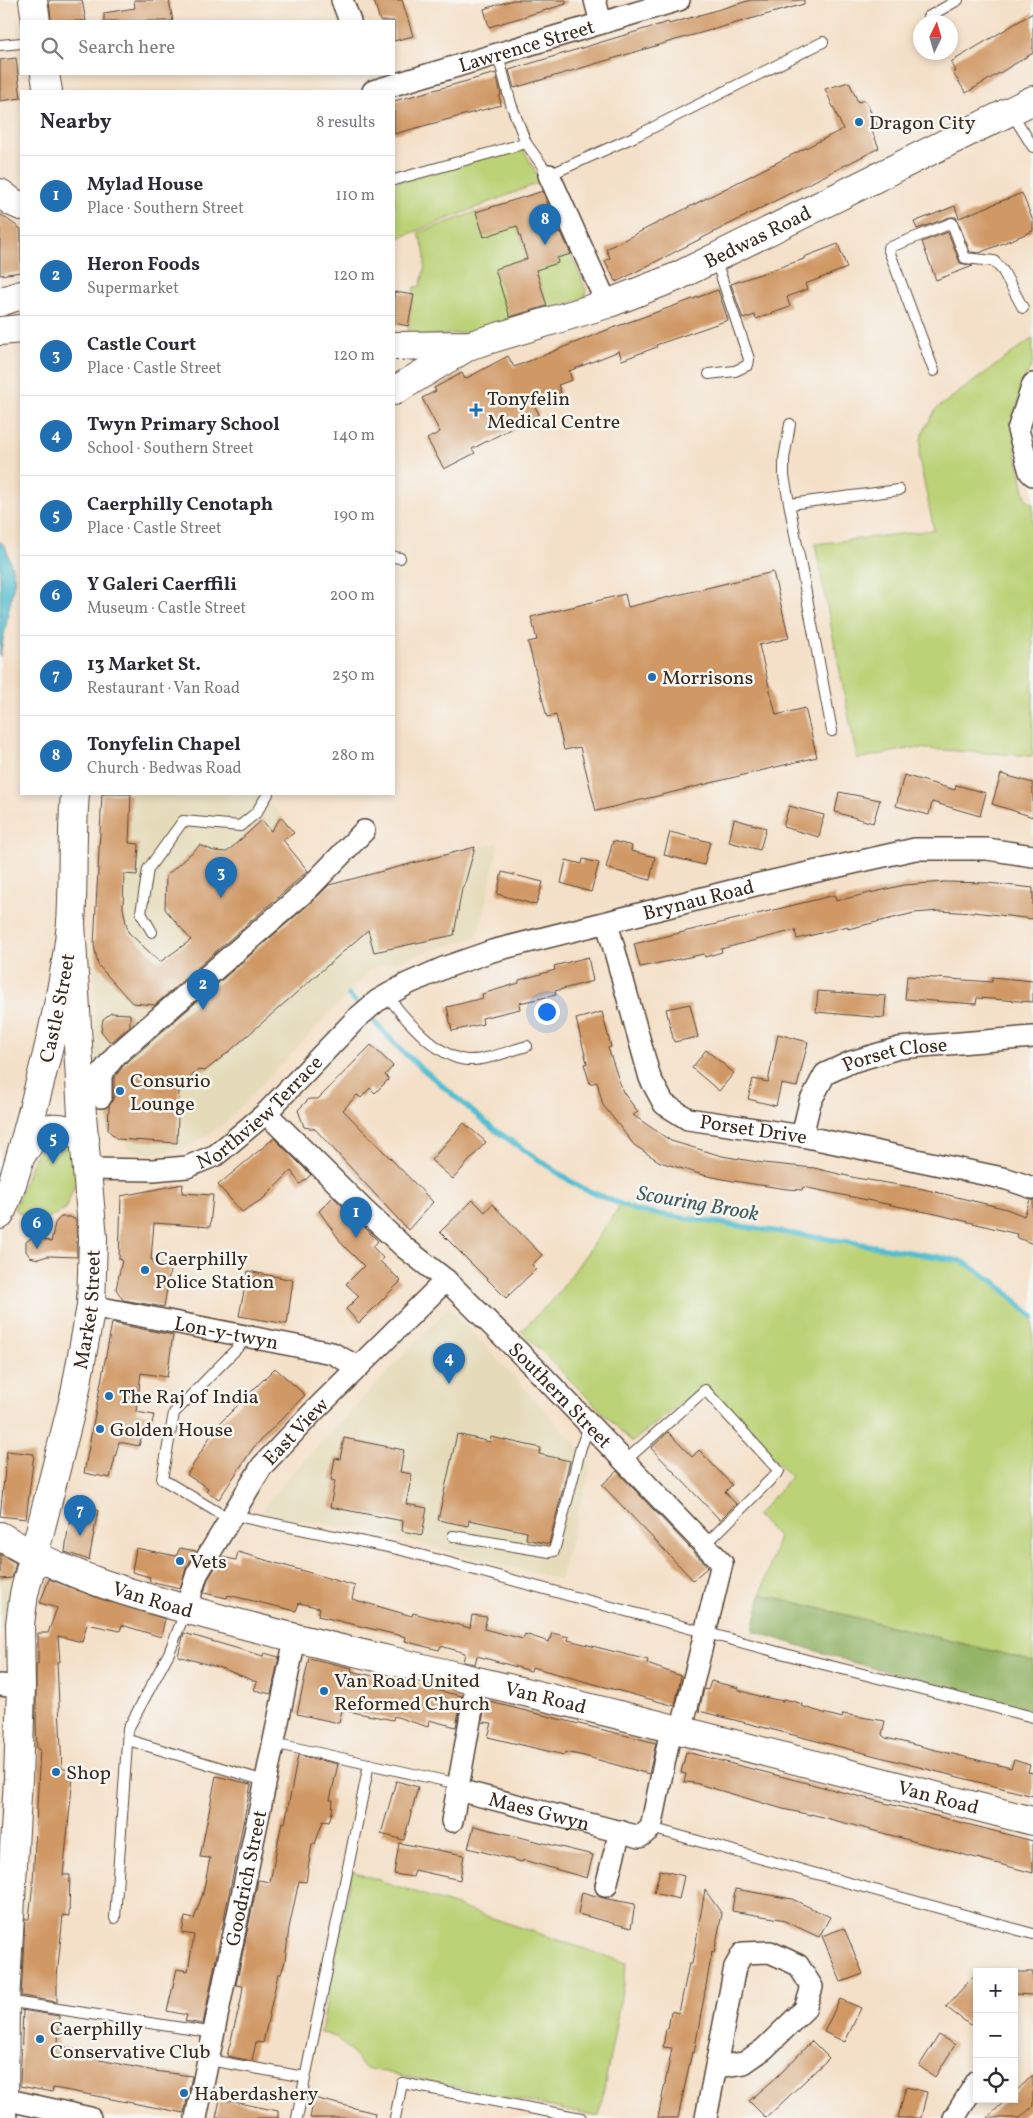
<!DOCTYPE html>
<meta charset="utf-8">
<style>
:root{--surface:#fff;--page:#f7f7f7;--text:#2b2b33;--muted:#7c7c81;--line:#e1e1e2;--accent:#1f6fb2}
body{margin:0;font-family:Vollkorn,serif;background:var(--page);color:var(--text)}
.controls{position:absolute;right:15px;bottom:15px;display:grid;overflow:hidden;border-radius:0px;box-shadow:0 2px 8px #0003}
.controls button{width:45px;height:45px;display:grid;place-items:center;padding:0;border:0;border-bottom:1px solid var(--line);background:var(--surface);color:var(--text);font:25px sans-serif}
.compass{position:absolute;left:913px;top:15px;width:45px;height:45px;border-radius:50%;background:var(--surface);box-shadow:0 2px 8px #0003;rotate:5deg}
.you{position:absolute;left:546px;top:1011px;width:18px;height:18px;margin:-12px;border:4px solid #fff;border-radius:50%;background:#1a73e8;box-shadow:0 0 0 8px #1a73e833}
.badge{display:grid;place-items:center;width:32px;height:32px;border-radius:50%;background:var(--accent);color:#fff;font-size:16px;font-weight:700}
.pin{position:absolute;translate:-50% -41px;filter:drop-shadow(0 1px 2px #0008)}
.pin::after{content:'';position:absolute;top:26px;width:18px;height:15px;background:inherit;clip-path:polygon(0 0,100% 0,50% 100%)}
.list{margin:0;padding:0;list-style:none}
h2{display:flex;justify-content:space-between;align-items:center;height:65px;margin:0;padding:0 20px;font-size:21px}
h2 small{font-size:16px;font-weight:400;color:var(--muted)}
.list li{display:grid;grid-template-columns:32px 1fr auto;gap:15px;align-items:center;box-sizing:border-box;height:80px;padding:0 20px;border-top:1px solid var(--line)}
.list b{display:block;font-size:19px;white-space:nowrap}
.list p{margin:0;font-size:16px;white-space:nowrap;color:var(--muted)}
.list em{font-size:16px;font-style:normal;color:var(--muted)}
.icon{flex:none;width:28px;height:28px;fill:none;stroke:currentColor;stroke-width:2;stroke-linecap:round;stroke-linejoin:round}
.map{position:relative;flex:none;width:1033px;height:2118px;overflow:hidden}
.search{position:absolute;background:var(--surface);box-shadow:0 2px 8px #0003;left:20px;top:20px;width:375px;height:55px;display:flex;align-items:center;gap:12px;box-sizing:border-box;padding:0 18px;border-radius:0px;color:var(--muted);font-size:19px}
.panel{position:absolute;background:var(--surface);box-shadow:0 2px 8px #0003;left:20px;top:90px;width:375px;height:705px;border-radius:0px}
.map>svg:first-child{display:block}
</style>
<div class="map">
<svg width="1033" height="2118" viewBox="0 0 1033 2118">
<rect width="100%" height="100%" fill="#f6f6f2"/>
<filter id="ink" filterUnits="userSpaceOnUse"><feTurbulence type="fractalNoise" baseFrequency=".02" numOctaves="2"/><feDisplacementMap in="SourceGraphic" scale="10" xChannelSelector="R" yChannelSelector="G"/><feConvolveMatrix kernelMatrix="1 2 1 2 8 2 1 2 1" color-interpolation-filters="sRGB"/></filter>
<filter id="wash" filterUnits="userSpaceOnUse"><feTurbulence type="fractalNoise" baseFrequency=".0096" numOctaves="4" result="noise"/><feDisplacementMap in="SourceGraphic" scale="20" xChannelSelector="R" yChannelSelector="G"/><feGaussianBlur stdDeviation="1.12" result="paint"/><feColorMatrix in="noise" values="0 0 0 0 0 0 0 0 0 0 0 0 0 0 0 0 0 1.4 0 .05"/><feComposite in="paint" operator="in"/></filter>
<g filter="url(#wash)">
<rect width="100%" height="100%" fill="#f4e0c8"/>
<g fill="#e5dbba">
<path d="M102 794H218L267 798 294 833 283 840 308 871 332 884 499 842 478 936 372 969 224 1124 191 1146 151 1154 129 1148 108 1130 98 1108 94 945Z"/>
<path d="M449 1307 592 1461 560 1580 368 1530 259 1514 283 1483Z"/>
<path d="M0 1546 22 1560 27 1571 0 1634Z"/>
</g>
<g fill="#bbd277" stroke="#7b7e4a">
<path d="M522 147 541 182 394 240V183Z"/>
<path d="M476 212 484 236 517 226 527 259 495 269 511 317 547 306 536 270 558 263 557 258 571 254 586 290 585 298 489 330 407 338 414 287 420 286C427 264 427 254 418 233Z"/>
<path d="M1033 338V363L1021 386 1016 414V454L1026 499 1033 504V756L913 748 857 759 815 544 934 530 919 458 922 434 936 409Z"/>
<path d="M49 1137 71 1138 78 1177 65 1210C44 1221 34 1224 14 1209L34 1157Z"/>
<path d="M621 1205 637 1212 849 1242 962 1261 995 1282 1033 1317V1661L761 1594 779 1537 756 1516 791 1477 705 1385 632 1442 521 1331 557 1295Z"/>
<path d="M352 1871 627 1963 599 2117 365 2068 338 2038 321 2032Z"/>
</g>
<path fill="#94b468" stroke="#686f43" d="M761 1594 1033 1661V1710L855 1663 753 1631Z"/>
<path fill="#54bdd0" stroke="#487477" d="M0 541 6 548 15 578 0 656Z"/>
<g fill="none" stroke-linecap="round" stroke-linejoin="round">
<g stroke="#54bdd0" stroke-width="5.5">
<path d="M349 995 362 1009"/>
<path d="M368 1015 404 1053 492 1128 579 1187 637 1211 849 1242 962 1261 995 1282 1033 1317"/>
</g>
</g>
<g id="blocks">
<g fill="#d09865">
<path d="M49 0H82L86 21H51Z"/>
<path d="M134 0H169L173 21H104V13L135 8Z"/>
<path d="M374 0H402L413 36 394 41V21H380Z"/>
<path d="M513 0H566V4L489 27 484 9Z"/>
<path d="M751 0H804V4L679 39 514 88 509 70 668 22 669 24Z"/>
<path d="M1033 13V53L966 93 953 73 956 71 951 62Z"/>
<path d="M16 58 21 98 0 101V60Z"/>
<path d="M496 73 501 95 499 96 501 105 394 134V101Z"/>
<path d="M849 82 858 102 865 100 879 129 872 131 879 148 616 282 605 261 610 258 606 249 843 129 825 89Z"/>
<path d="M543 191 558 233 561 232 571 254 557 258 558 263 536 270 547 306 510 317 495 269 527 259 517 226 484 237 476 212Z"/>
<path d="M1022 193 1033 221V231L979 253 970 252 956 217H950L917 229 914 222 955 206 959 218Z"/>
<path d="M0 214 21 229V272L0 275Z"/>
<path d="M948 232 960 263 973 266 936 280 922 242Z"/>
<path d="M838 244 847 268 805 284 807 289 787 297 790 307 756 319 755 315 743 319 731 284 804 259V257Z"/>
<path d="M718 290 728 320 656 345 657 347 622 360 619 351 569 371 572 380 558 385 561 393 533 403 539 414 472 449 475 453 444 469 427 439 440 432 422 398 436 391 434 388 462 373 465 379 508 356 514 367 607 330Z"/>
<path d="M394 292 414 295 408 326 394 323Z"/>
<path d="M773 572 789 638 759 645 776 715 805 708 817 757 596 811 580 747 564 750 556 715 547 717 528 642 537 640 531 617 625 594 628 607Z"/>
<path d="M1001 774 1033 783V817L992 804Z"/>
<path d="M904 775 955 790 956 785 986 793 980 816 932 802 929 815 896 806Z"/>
<path d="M839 792 880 800 873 823 835 812Z"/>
<path d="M102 794H131L129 843 139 844 137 875 124 874 123 908 128 932 160 962 191 940 165 909 166 876 200 845 214 851 227 852 262 820 271 831 281 817 294 833 283 840 308 871 155 1005 132 1003 98 965 94 945Z"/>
<path d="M789 806 824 815 819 837 783 827Z"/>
<path d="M734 819 766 828 760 850 729 842Z"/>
<path d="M670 832 710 842 704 865 664 855Z"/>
<path d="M613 841 632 846 631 851 655 857 650 880 606 868Z"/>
<path d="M475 847 465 883 462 888 454 935 374 952 368 930 231 1050 205 1071 198 1070 179 1088 177 1143 117 1139 108 1130 109 1106 114 1097V1078L125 1064 316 898 329 885Z"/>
<path d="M583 859 599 863 591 892 561 883 566 860 582 864Z"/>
<path d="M502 872 543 882 536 905 497 894Z"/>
<path d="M945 882 988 883 1033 888V919L974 912V913L939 911 914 913 848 929V926L797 939 795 930 721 949 722 952 705 957 704 954 640 967 634 944 835 895 836 901 904 885Z"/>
<path d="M588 957 593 981 555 991 556 995 519 1003 520 1009 482 1018 483 1024 452 1031 447 1007 483 998 482 994 519 983V980L555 970 554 966Z"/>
<path d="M907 976 992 982V977L1033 981V1002L977 998 976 1004 905 999Z"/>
<path d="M818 991 886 996 884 1018 816 1012Z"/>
<path d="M690 1004 698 1037 674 1042 666 1009Z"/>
<path d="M602 1012 611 1047 608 1048 623 1092 638 1112 633 1115 671 1141 722 1156 763 1163 814 1168 856 1178 923 1189 1007 1209 1024 1216 1030 1200H1033V1244L1016 1237 1017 1234 936 1214 803 1187 802 1190 787 1189 733 1181 703 1175 660 1162 634 1145 603 1105 597 1082 590 1084 584 1064 587 1063 576 1019Z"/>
<path d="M111 1013 130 1014V1026L113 1041H109L101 1031 103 1019Z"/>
<path d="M778 1034 808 1042 797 1087 781 1084 776 1106 748 1099 753 1079 768 1082Z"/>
<path d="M371 1045 393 1066 385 1075 389 1079 375 1093 370 1088 361 1098 357 1095 343 1110 433 1202 408 1230 315 1129 304 1127 298 1110 309 1099H318Z"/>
<path d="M706 1050 734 1073 719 1091 692 1068Z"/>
<path d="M464 1123 486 1142 453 1179 431 1160Z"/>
<path d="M274 1138 311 1175 300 1184 291 1171 264 1198 242 1212 218 1185Z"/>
<path d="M183 1184 182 1193 213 1195 210 1227 154 1223 151 1260H154L153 1264 171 1265 164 1307 123 1300 116 1289 122 1260 119 1259 121 1196Z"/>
<path d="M333 1197 378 1241 373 1247 383 1258 380 1261 401 1281 359 1323 346 1309 359 1296 346 1284 364 1266 343 1245 319 1211Z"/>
<path d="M473 1200 485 1212 492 1204 542 1255 532 1265 536 1269 506 1298 440 1232Z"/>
<path d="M61 1217H70L76 1220 77 1257 48 1256 38 1259 30 1257 26 1251V1242L34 1236 51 1242 55 1223Z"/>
<path d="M248 1271 293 1280 287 1324 239 1316Z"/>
<path d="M112 1323 173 1335 167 1377 141 1373 136 1412 154 1415 150 1431 143 1430 139 1446 119 1442 110 1478 84 1473Z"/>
<path d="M275 1368 305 1395 253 1448 219 1499 206 1491 208 1488 187 1475 216 1427Z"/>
<path d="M668 1432 692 1457 699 1450 732 1485 725 1492 736 1504 720 1520 651 1448Z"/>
<path d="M457 1434 490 1442 491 1437 541 1448 539 1454 570 1461 549 1544 526 1539 527 1532 469 1520 468 1526 438 1520Z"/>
<path d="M344 1438 404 1450 400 1472 412 1474 406 1504 427 1508 422 1535 402 1531 403 1521 330 1507 335 1481 331 1480 335 1458 340 1459Z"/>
<path d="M7 1451 34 1454 26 1519 0 1516Z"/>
<path d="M617 1471 708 1567 693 1580 602 1485Z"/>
<path d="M77 1507 98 1510 89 1560 65 1552 68 1529Z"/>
<path d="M136 1548 176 1556 180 1548 196 1551 186 1568 180 1588 149 1581 150 1577 132 1572Z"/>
<path d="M238 1552 355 1586 352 1599 412 1616 413 1613 470 1628 472 1615 487 1617 484 1629 523 1639 525 1634 549 1642 552 1633 569 1637 568 1640 648 1660 647 1664 681 1676 675 1706 532 1667 531 1671 477 1656 475 1664 463 1662 465 1653 441 1646 439 1650 423 1646 405 1641 406 1637 318 1616 320 1608 299 1603 296 1611 228 1595 227 1598 204 1593 208 1579 222 1557 236 1560Z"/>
<path d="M0 1554 16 1563 12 1578 0 1579Z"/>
<path d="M49 1579 98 1598 165 1619 161 1637 122 1625 120 1631 87 1624 82 1642 58 1636 60 1662H57L62 1769H72L73 1777 63 1875H70L69 1916 63 1915 57 1977V2002L21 1996 25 1919H29L33 1882 40 1749H37L36 1722V1664H38V1633H48L57 1608 40 1603Z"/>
<path d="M184 1633 263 1656 264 1653 279 1657 271 1694 254 1690 257 1682 224 1669 178 1656Z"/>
<path d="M309 1658 352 1668 351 1671 462 1696 456 1727 429 1720 428 1727 394 1716 393 1720 342 1710 339 1723 297 1714Z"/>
<path d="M711 1681 739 1688V1690L758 1696 783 1701V1699L793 1701 802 1704 801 1706 827 1714 842 1718 843 1714 885 1721 882 1735 886 1738 1011 1768 1014 1760 1030 1765 1028 1772 1033 1773V1796L699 1711 704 1689 708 1690Z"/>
<path d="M486 1701 656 1743 649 1774 584 1756 565 1752 564 1755 488 1737 492 1723 482 1722Z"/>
<path d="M686 1752 1033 1841V1873L811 1814V1815L783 1809 695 1783 684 1782 686 1774 681 1773Z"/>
<path d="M298 1755 338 1764 330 1800H333L332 1812 329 1822 323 1821 315 1844H312L306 1882 299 1881 289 1928 285 1961 281 1974H278L263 2043 256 2042 252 2061 227 2056 241 2000 243 1986 236 1985 258 1880 270 1882 282 1822 285 1823Z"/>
<path d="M216 1776 251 1784 203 2024 185 2021 187 2015 167 2011 177 1969 188 1971 194 1935 182 1933 185 1917 194 1919 203 1893 210 1858 200 1857Z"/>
<path d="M396 1781 418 1787 404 1840 381 1834Z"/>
<path d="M474 1826 593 1855 587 1878 523 1860 522 1862 468 1848Z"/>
<path d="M399 1843 464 1855 460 1880 415 1870 413 1877 394 1874Z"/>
<path d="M660 1870 684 1876 679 1899 654 1893Z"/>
<path d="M735 1889 792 1899 830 1917 819 1937 780 1919 732 1911Z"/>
<path d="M705 1890 722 1914 714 1953 712 1952 694 2053 692 2052 678 2118H658L672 2048 663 2047 666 2029H668L671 2011 679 2013 689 1964H692Z"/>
<path d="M582 1892 603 1898 635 1904 631 1928 578 1914Z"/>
<path d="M844 1928 863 1974 841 1982 822 1936Z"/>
<path d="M977 1972V2018L970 2025 946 2007Z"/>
<path d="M1014 1972H1033V1995L1014 1994Z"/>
<path d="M840 1999 861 2008 845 2042 824 2032Z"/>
<path d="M21 2010 59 2016 58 2046 101 2055 100 2060 154 2071 192 2076 184 2113 65 2090 53 2088 52 2092 20 2086 23 2011Z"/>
<path d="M939 2035 955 2045 935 2077 919 2066Z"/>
<path d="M812 2041 829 2058 766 2118 749 2101 777 2077Z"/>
<path d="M1033 2075V2106L1020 2118H987L1007 2099H1014V2093Z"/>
<path d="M906 2087 927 2092 921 2118H898Z"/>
<path d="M314 2098 375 2113 374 2118H310Z"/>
<path d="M220 2099 278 2111V2118H216Z"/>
</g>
</g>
</g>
<g filter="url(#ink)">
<use href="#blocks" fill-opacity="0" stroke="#574538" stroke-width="1"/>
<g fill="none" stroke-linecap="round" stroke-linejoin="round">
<g stroke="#574538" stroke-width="12">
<g id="lane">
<path d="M928 17 958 0"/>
<path d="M0 45 21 43"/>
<path d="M498 55 511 104 526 143 549 175 638 135 823 42"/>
<path d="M1011 112 1033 147"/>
<path d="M394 180 526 143"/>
<path d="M934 371 888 248 952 223 965 258 994 261 1003 271 1023 308"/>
<path d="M709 374 735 371 748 365 749 359 715 258"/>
<path d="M790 424 784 459V476L832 731"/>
<path d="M790 504 899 490"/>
<path d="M394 557 400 558"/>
<path d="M152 932 141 913 148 869 183 821 240 826 256 813 268 794"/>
<path d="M387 995C403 1017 438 1058 467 1060 486 1061 509 1051 527 1046"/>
<path d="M625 1461 705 1390 779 1471 705 1545"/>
<path d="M232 1515 398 1549 807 1660 1033 1717"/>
<path d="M229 1519 162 1479 174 1413 248 1337"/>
<path d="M453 1536 550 1552 554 1551 581 1447 590 1424"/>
<path d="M128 1740 265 1781"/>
<path d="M273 1743 459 1784"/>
<path d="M651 1828 1033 1934"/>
<path d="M115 1918 128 1729 169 1653 186 1610"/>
<path d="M6 2001 215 2033"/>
<path d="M209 2060 305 2077"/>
<path d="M297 2118 369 1764"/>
<path d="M395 2118 402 2083 581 2118"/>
</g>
</g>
<g stroke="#574538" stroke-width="24">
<g id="street">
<path d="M342 0 350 21"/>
<path d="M595 0 601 23"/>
<path id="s1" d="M373 91 679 0"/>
<path d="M549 175 607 304"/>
<path d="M1033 384 1018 430 1030 472 1033 475"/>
<path id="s2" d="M607 923 650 1078 664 1104 688 1119 802 1136 1007 1179 1033 1188"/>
<path d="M101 1097V1074L116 1055 308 889 364 831"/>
<path id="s3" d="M266 1113 365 1211 405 1248 446 1280 535 1368 722 1563 681 1732"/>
<path id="s4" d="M802 1136 810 1102 825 1074 851 1062 899 1048 1033 1037"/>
<path id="s5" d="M88 1169 153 1170 187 1167 216 1155 266 1113 356 1019 377 1001 407 984 446 967 492 951 755 885 915 849H987L1033 856"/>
<path id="s6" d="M91 1306 332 1353 358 1367"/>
<path id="s7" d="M186 1609 197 1574 262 1466 312 1413 446 1280"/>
<path d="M0 1685 21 1687"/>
<path id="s8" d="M458 1790 640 1837 651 1828 671 1729"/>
<path d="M452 1821 477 1681"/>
<path d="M606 1886 620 1831"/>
<path d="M6 2118 4 2099 90 2118"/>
<path id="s9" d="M196 2118 295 1639"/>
<path d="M706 2118 735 1967 743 1953 770 1952 798 1965 812 1987 805 2009 764 2049 744 2063 716 2067"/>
<path d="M954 2118 977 2081"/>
</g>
</g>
<g stroke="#574538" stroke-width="30">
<g id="secondary">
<path d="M33 0 36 21"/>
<path d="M45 74 48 91"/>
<path d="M0 193 12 202 21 206"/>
<path d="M0 302 21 295"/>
<path d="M0 331 21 329"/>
<path id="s10" d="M394 346 471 345 607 304 676 277 1033 100"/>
<path d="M394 391 467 347"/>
<path d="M23 1153C27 1147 32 1139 37 1134 52 1122 71 1129 85 1139"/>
<path id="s11" d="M0 1215C14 1183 22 1151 31 1117 47 1056 65 986 71 923 74 880 71 837 75 794"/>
<path id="s12" d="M0 1536C65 1576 138 1596 211 1616 298 1640 386 1659 473 1680 661 1723 847 1774 1033 1821"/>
<path id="s13" d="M0 2098 4 2099 5 2001 18 1779 21 1687 20 1624 24 1594 75 1394 91 1306 93 1238 82 1115 71 923"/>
</g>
</g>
<use href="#lane" stroke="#fff" stroke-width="10"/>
<use href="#street" stroke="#fff" stroke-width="21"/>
<use href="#secondary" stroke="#fff" stroke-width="28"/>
</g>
</g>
<g fill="#1f6fb2" stroke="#f6f6f2" stroke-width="2">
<circle cx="859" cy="122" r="5"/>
<path d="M473.5 402.5h5v5h5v5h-5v5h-5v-5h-5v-5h5z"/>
<circle cx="652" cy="677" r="5"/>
<circle cx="120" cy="1091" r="5"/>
<circle cx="145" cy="1270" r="5"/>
<circle cx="109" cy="1396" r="5"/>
<circle cx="100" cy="1429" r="5"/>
<circle cx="180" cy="1561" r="5"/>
<circle cx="324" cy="1691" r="5"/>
<circle cx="56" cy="1772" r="5"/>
<circle cx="40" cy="2039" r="5"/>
<circle cx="184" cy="2093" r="5"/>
</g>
<g text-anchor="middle" stroke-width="5" stroke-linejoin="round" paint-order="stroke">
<g font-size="20" fill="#3b2a1e" stroke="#f6f6f2">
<text dy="7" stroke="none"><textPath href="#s1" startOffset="160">Lawrence Street</textPath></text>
<text dy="7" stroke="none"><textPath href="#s10" startOffset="384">Bedwas Road</textPath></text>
<text dy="7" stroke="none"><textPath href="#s5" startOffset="692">Brynau Road</textPath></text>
<text dy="7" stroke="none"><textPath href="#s11" startOffset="215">Castle Street</textPath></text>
<text dy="7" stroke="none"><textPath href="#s4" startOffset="140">Porset Close</textPath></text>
<text dy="7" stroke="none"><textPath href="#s5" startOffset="191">Northview Terrace</textPath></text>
<text dy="7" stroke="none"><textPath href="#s2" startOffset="285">Porset Drive</textPath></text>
<text dy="7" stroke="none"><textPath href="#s13" startOffset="802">Market Street</textPath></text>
<text dy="7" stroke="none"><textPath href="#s6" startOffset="138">Lon-y-twyn</textPath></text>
<text dy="7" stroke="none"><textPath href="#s3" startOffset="408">Southern Street</textPath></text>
<text dy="7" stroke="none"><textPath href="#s7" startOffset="211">East View</textPath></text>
<text dy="7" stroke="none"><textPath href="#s12" startOffset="166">Van Road</textPath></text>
<text dy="7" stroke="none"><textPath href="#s12" startOffset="571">Van Road</textPath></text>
<text dy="7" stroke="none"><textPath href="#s12" startOffset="976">Van Road</textPath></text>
<text dy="7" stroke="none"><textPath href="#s8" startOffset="84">Maes Gwyn</textPath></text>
<text dy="7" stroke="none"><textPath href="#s9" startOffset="245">Goodrich Street</textPath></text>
</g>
<g font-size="20" fill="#3b2a1e" stroke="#f6f6f2" text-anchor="start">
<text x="869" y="129">Dragon City</text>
<text x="487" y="405">Tonyfelin<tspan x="487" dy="23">Medical Centre</tspan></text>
<text x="662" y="684">Morrisons</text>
<text x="130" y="1087">Consurio<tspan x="130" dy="23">Lounge</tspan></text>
<text x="155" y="1265">Caerphilly<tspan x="155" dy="23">Police Station</tspan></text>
<text x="119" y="1403">The Raj of India</text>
<text x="110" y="1436">Golden House</text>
<text x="190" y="1568">Vets</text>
<text x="334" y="1687">Van Road United<tspan x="334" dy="23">Reformed Church</tspan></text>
<text x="66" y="1779">Shop</text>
<text x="50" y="2035">Caerphilly<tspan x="50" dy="23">Conservative Club</tspan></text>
<text x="194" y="2100">Haberdashery</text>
</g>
<g font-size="21" font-style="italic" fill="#445d5c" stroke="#f6f6f2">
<text transform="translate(698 1203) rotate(10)" y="7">Scouring Brook</text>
</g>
</g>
</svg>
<div class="controls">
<button>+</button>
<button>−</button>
<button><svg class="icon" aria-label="locate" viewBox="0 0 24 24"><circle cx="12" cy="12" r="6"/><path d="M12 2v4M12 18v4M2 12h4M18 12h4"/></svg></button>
</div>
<svg class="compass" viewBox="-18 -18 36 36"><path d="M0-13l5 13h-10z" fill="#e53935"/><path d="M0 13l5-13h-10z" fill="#7c7c81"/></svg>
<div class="you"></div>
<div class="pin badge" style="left:356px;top:1238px">1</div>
<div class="pin badge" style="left:203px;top:1010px">2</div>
<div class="pin badge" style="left:221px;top:898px">3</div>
<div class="pin badge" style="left:449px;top:1384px">4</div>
<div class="pin badge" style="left:53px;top:1164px">5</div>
<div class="pin badge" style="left:37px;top:1249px">6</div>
<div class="pin badge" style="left:80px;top:1536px">7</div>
<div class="pin badge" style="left:545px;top:245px">8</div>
<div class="search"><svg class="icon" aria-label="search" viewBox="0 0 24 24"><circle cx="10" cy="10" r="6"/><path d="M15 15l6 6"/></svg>Search here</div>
<section class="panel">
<h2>Nearby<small>8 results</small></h2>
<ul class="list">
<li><span class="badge">1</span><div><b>Mylad House</b><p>Place · Southern Street</p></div><em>110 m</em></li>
<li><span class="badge">2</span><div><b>Heron Foods</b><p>Supermarket</p></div><em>120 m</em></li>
<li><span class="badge">3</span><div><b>Castle Court</b><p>Place · Castle Street</p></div><em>120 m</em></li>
<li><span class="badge">4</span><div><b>Twyn Primary School</b><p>School · Southern Street</p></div><em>140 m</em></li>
<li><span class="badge">5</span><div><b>Caerphilly Cenotaph</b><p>Place · Castle Street</p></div><em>190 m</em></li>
<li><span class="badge">6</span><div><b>Y Galeri Caerffili</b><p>Museum · Castle Street</p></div><em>200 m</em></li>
<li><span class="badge">7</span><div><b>13 Market St.</b><p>Restaurant · Van Road</p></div><em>250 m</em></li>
<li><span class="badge">8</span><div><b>Tonyfelin Chapel</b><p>Church · Bedwas Road</p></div><em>280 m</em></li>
</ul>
</section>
</div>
